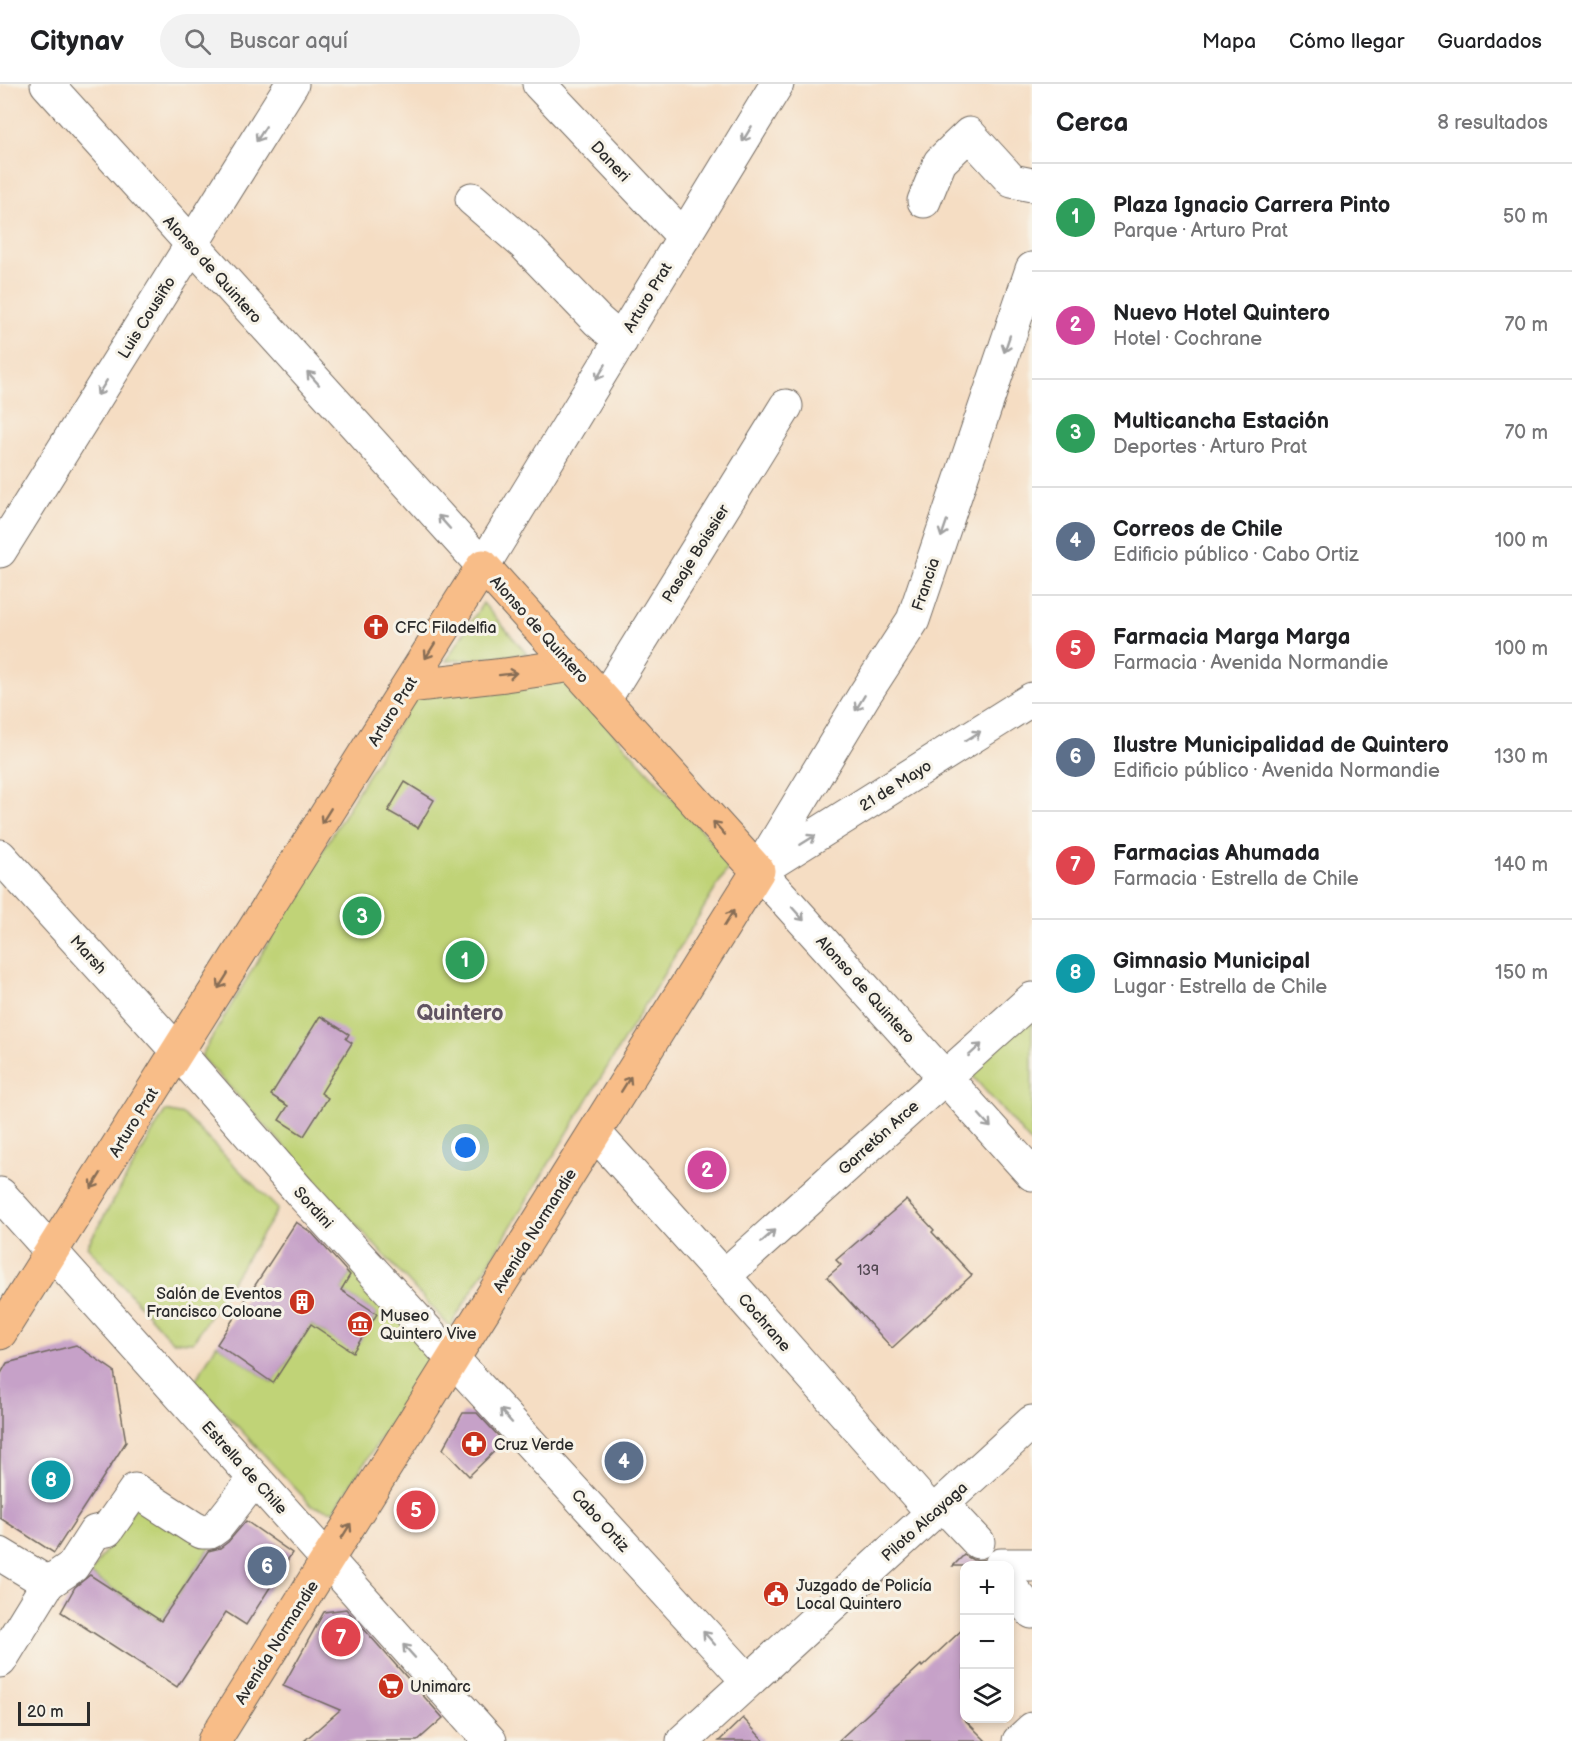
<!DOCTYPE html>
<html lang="es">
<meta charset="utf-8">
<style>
:root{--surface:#fff;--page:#f2f2f2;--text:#202124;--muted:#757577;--line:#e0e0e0;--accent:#ea580c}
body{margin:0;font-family:"Balsamiq Sans",sans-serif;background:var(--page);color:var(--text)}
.controls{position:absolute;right:18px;bottom:18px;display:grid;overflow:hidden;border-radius:12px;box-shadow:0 3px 9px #0003}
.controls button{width:54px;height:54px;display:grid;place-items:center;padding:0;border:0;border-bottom:2px solid var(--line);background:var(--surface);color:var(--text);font:30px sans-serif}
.scale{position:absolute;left:18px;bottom:15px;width:72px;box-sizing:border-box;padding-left:6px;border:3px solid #2b2b2b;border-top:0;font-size:16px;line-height:21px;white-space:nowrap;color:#2b2b2b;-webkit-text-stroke:4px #f7f3e8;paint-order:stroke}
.you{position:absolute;left:466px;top:1064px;width:21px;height:21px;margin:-15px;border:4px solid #fff;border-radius:50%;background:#1a73e8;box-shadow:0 0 0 9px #1a73e833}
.badge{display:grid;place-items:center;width:39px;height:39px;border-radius:50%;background:var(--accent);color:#fff;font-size:20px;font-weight:700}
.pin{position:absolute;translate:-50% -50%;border:3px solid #fff;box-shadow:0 2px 6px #0006}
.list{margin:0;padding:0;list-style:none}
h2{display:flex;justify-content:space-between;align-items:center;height:78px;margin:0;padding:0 24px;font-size:26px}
h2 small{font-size:20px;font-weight:400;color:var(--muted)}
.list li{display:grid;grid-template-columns:39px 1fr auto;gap:18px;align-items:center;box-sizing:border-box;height:108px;padding:0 24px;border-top:2px solid var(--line)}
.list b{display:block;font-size:22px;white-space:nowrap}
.list p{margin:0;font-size:20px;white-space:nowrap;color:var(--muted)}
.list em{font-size:20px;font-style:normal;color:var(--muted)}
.icon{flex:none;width:33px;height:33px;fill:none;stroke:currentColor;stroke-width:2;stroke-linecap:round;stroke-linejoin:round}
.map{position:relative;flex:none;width:1032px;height:1657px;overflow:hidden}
header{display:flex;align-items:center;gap:36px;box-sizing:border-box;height:84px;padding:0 30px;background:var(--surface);border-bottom:2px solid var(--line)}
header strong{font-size:28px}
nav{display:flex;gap:33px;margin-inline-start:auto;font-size:21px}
.search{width:420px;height:54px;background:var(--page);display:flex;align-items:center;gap:15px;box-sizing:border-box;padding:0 21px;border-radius:33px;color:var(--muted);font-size:22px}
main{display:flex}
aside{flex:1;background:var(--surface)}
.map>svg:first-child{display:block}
</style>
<header>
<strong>Citynav</strong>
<div class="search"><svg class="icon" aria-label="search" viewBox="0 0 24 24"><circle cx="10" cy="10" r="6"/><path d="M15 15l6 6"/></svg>Buscar aquí</div>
<nav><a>Mapa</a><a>Cómo llegar</a><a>Guardados</a></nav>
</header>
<main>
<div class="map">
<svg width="1032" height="1657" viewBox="0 0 1032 1657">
<rect width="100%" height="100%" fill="#f7f3e8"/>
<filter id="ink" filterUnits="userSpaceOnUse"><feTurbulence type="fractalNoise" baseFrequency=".0167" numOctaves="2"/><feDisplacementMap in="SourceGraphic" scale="12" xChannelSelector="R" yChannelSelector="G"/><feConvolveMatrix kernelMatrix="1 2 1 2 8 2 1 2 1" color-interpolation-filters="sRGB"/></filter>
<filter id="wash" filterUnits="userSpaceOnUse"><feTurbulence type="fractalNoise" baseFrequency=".008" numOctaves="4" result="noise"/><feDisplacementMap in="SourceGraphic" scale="24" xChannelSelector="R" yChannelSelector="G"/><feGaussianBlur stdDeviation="1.35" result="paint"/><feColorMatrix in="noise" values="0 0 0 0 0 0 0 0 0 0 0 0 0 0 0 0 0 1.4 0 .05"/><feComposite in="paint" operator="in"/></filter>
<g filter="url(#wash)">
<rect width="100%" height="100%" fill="#f5ddc3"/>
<g fill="#c0d377" stroke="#767f51" stroke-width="1.5">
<path d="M483 519 527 570 446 577Z"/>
<path d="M560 590 731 779 450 1243 201 972 414 613Z"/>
<path d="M1032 932V1060L970 989Z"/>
<path d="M165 1027 184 1031 278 1125 193 1258 172 1257 87 1162Z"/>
<path d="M355 1183 437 1266 334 1427 312 1422 195 1297 217 1260 273 1299 311 1240 353 1267 377 1230 341 1206Z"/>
<path d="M140 1415 211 1462 161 1537 90 1490Z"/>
</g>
<g id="blocks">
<g fill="#c6a1c8">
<path d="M405 698 434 716 418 744 388 727Z"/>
<path d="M320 932 349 950 346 955 352 959 321 1009 328 1014 304 1052 279 1036 288 1022 271 1011Z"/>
<path d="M906 1116 934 1146 932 1148 972 1191 892 1264 827 1193 841 1181 836 1176Z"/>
<path d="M296 1138 312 1149 350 1191 341 1206 377 1230 353 1268 311 1240 273 1299 217 1260Z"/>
<path d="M76 1261 114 1287 126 1358 54 1469 0 1434V1291L7 1279Z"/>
<path d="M463 1329H477L504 1358 469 1392 443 1365Z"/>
<path d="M246 1437 292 1469 246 1541 226 1528 177 1603 61 1528 75 1503 90 1491 161 1537 208 1467 220 1464 228 1458Z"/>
<path d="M964 1471 973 1476H984L982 1482H953Z"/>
<path d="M346 1525 443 1634 417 1657H304L340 1626 283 1602 324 1528Z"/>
<path d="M964 1544V1635L986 1657H838L921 1581 922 1583Z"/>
<path d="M743 1634 764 1657H719Z"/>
</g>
</g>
</g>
<g filter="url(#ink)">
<use href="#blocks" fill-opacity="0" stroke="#726960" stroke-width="1.5"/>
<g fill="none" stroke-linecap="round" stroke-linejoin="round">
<g stroke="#726960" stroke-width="35">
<g id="minor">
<path d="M47 0 483 482 777 0"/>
<path d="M539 0 684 153"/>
<path d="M472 115 524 160 598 237 621 257"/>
<path d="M924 117 940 78 969 50 1012 97 1032 101"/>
<path d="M0 467 292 0"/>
<path d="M604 616 786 322"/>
<path d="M0 772 178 968 300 1108 748 1597"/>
<path d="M765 783 1032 615"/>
<path d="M758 787 865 610 913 536 1032 185"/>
<path d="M758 787 786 817 1032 1090"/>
<path d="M595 1049 724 1192 932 1428"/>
<path d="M0 1110 490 1657"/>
<path d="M724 1192 1032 915"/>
<path d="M942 1420 978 1458"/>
<path d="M0 1470 48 1499 0 1577"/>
<path d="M1001 1481H1032"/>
<path d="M48 1499 73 1482 95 1448 107 1446 135 1406 194 1444 202 1448H210L217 1443 255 1395"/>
<path d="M1010 1503 1032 1528"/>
<path d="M683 1657 1032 1338"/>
<path d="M1019 1657 1032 1645"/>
</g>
</g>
<g stroke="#726960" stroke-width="35">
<g id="major">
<path d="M408 602 505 591 573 581"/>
<path d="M0 1249 483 482 758 787 214 1657"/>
</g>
</g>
<use href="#minor" stroke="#fff" stroke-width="33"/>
<use href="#major" stroke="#f8bd88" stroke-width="33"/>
</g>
<defs><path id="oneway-shaft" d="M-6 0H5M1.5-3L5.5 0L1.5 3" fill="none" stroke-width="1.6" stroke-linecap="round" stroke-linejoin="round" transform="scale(1.5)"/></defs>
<g stroke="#a0a0a0">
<use href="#oneway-shaft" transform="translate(261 50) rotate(122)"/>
<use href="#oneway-shaft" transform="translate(747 50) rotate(121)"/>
<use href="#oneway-shaft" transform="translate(1007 260) rotate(109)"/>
<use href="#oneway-shaft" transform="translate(601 288) rotate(121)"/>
<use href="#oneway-shaft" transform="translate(313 294) rotate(-132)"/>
<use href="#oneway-shaft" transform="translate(102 304) rotate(122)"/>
<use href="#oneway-shaft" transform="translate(444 438) rotate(-132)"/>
<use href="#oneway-shaft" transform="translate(944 445) rotate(109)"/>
<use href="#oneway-shaft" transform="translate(860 619) rotate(121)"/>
<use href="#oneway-shaft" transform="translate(973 652) rotate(-32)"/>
<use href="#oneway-shaft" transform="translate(808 756) rotate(-32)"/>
<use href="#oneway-shaft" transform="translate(798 830) rotate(48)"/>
<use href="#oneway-shaft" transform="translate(975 966) rotate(-42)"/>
<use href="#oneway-shaft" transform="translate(985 1037) rotate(48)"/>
<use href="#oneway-shaft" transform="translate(768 1152) rotate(-42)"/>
<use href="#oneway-shaft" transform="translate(506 1332) rotate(-132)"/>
<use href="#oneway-shaft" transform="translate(709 1554) rotate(-132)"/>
<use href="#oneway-shaft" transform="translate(409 1567) rotate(-132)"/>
</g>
<g stroke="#876d55">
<use href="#oneway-shaft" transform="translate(430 567) rotate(122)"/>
<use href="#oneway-shaft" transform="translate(508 590) rotate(-7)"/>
<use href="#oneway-shaft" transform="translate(326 732) rotate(122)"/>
<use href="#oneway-shaft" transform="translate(719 744) rotate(-132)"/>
<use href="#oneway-shaft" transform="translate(729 834) rotate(-58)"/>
<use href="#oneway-shaft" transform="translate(223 897) rotate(122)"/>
<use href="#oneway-shaft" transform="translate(626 1000) rotate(-58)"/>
<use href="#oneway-shaft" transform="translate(96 1097) rotate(122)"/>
<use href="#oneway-shaft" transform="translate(346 1447) rotate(-58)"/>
</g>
</g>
<defs>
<g id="church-disc" transform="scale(1.35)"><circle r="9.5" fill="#c8321e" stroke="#f7f3e8"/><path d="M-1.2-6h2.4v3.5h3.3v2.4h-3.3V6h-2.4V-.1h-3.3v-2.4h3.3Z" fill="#fff"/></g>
<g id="building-disc" transform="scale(1.35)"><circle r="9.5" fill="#c8321e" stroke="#f7f3e8"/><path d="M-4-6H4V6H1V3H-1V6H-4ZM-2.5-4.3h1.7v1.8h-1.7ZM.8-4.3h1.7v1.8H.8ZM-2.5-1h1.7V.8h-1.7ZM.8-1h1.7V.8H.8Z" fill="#fff"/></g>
<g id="museum-disc" transform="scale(1.35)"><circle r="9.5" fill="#c8321e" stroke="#f7f3e8"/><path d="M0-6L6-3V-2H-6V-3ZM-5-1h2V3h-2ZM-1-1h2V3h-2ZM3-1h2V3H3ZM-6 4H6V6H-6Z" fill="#fff"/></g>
<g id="pharmacy-disc" transform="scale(1.35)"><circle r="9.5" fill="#c8321e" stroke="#f7f3e8"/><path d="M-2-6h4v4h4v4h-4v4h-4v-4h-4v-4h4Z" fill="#fff"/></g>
<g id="civic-disc" transform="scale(1.35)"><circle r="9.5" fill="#c8321e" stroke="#f7f3e8"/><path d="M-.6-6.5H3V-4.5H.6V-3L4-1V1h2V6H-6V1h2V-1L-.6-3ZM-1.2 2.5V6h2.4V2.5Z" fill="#fff"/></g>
<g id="supermarket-disc" transform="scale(1.35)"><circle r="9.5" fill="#c8321e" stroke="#f7f3e8"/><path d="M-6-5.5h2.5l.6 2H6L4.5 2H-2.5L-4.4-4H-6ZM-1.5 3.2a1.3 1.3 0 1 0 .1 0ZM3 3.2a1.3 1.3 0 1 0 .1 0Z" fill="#fff"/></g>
</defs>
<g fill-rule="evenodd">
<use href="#church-disc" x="376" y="543"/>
<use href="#building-disc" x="302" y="1218"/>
<use href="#museum-disc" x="360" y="1240"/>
<use href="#pharmacy-disc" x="474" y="1360"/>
<use href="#civic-disc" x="776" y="1510"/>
<use href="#supermarket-disc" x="391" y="1602"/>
</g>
<g text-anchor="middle" stroke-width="6" stroke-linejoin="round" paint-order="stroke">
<g font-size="14" fill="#524852">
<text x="868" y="1191">139</text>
</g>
<g font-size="16" fill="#2b2b2b" stroke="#f7f3e8">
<text transform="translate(611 77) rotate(47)" y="6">Daneri</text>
<text transform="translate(213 185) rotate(48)" y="6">Alonso de Quintero</text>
<text transform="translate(647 213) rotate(-59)" y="6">Arturo Prat</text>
<text transform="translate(146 233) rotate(-58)" y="6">Luis Cousiño</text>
<text transform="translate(695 469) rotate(-58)" y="6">Pasaje Boissier</text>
<text transform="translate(925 500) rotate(-71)" y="6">Francia</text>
<text transform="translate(540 545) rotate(48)" y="6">Alonso de Quintero</text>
<text transform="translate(392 627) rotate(-58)" y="6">Arturo Prat</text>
<text transform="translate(895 701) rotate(-32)" y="6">21 de Mayo</text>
<text transform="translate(89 870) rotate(48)" y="6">Marsh</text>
<text transform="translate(866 905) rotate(48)" y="6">Alonso de Quintero</text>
<text transform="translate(133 1038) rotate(-58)" y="6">Arturo Prat</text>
<text transform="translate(878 1053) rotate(-42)" y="6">Garretón Arce</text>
<text transform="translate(314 1123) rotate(48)" y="6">Sordini</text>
<text transform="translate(534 1146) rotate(-58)" y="6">Avenida Normandie</text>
<text transform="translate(765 1238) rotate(49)" y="6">Cochrane</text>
<text transform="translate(245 1383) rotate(48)" y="6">Estrella de Chile</text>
<text transform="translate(601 1436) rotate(48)" y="6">Cabo Ortiz</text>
<text transform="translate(924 1437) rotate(-42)" y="6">Piloto Alcayaga</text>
<text transform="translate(276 1558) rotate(-58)" y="6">Avenida Normandie</text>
</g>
<g font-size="16" fill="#2b2b2b" stroke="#f7f3e8" text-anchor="start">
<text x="395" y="549">CFC Filadelfia</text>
<text x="282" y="1215" text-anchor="end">Salón de Eventos<tspan x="282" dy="18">Francisco Coloane</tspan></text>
<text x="380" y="1237">Museo<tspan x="380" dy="18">Quintero Vive</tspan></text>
<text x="494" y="1366">Cruz Verde</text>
<text x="796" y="1507">Juzgado de Policía<tspan x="796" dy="18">Local Quintero</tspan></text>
<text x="410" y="1608">Unimarc</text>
</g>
<g font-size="22" font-weight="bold" fill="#615462" stroke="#f7f3e8">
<text x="460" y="936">Quintero</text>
</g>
</g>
</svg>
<div class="controls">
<button>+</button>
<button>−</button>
<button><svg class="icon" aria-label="layers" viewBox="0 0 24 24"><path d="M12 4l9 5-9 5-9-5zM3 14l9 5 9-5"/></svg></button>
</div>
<div class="scale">20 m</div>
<div class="you"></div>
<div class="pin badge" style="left:465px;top:876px;background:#2e9e5b">1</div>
<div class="pin badge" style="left:707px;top:1086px;background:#d1479c">2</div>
<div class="pin badge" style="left:362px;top:832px;background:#2e9e5b">3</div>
<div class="pin badge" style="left:624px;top:1377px;background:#5c6f8a">4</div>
<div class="pin badge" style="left:416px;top:1426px;background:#e0444e">5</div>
<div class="pin badge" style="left:267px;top:1482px;background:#5c6f8a">6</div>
<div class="pin badge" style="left:341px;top:1553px;background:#e0444e">7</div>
<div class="pin badge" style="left:51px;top:1396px;background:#0f9aa8">8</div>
</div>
<aside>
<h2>Cerca<small>8 resultados</small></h2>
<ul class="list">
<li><span class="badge" style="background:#2e9e5b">1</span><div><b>Plaza Ignacio Carrera Pinto</b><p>Parque · Arturo Prat</p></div><em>50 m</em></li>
<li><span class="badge" style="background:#d1479c">2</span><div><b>Nuevo Hotel Quintero</b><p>Hotel · Cochrane</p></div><em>70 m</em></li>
<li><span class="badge" style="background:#2e9e5b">3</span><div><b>Multicancha Estación</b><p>Deportes · Arturo Prat</p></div><em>70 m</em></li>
<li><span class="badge" style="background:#5c6f8a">4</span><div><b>Correos de Chile</b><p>Edificio público · Cabo Ortiz</p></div><em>100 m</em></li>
<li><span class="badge" style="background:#e0444e">5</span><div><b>Farmacia Marga Marga</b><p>Farmacia · Avenida Normandie</p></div><em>100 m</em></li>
<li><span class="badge" style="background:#5c6f8a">6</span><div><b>Ilustre Municipalidad de Quintero</b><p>Edificio público · Avenida Normandie</p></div><em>130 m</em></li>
<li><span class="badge" style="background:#e0444e">7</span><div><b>Farmacias Ahumada</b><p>Farmacia · Estrella de Chile</p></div><em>140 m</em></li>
<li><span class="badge" style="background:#0f9aa8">8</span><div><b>Gimnasio Municipal</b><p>Lugar · Estrella de Chile</p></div><em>150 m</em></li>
</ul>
</aside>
</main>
